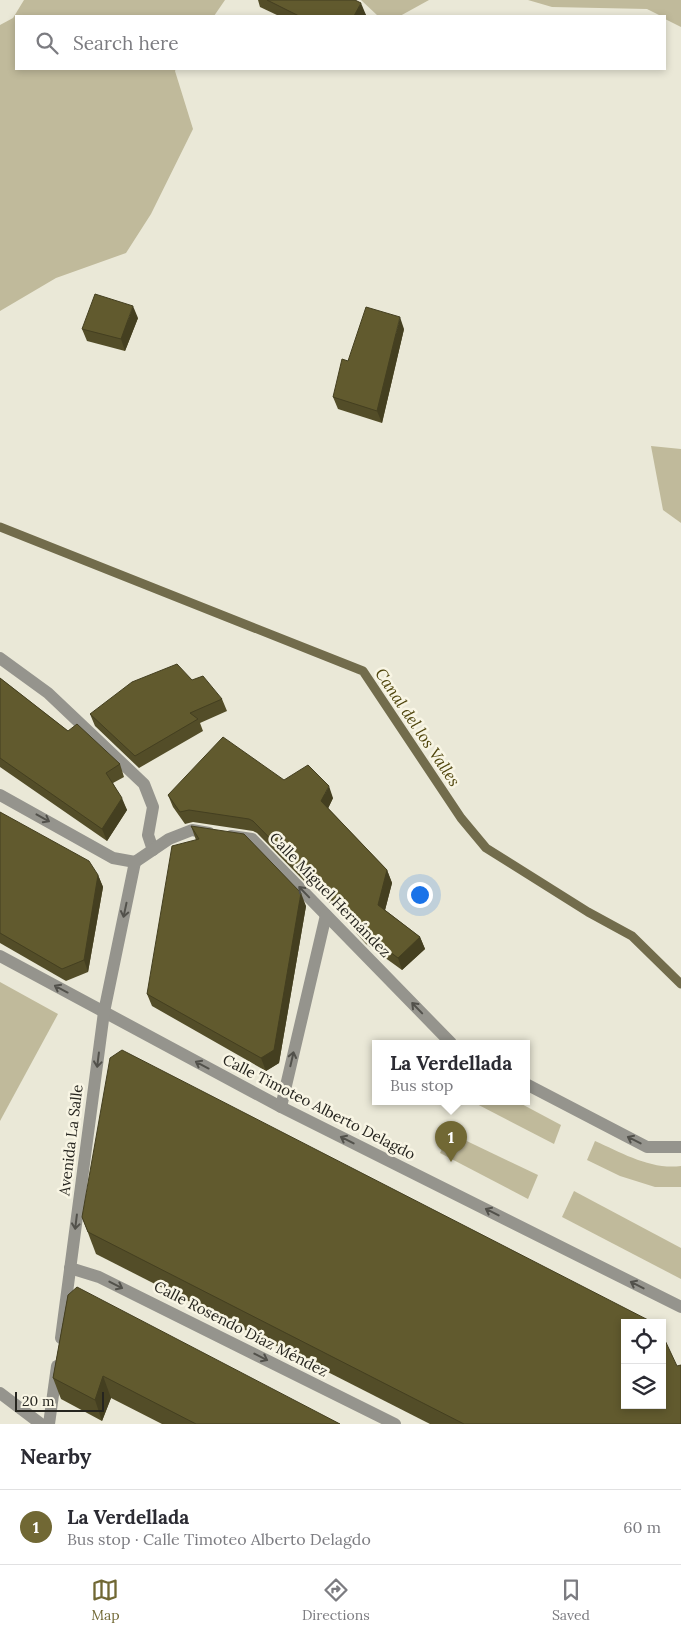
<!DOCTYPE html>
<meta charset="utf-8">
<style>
:root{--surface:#fff;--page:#f7f7f7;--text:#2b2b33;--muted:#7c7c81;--line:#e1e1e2;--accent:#716834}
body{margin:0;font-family:Lora,serif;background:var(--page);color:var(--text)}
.controls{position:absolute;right:15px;bottom:15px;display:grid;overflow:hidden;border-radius:0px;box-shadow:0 2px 8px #0003}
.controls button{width:45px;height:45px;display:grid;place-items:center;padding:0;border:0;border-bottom:1px solid var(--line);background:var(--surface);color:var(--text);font:25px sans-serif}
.scale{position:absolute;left:15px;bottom:12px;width:89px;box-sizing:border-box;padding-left:5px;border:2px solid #26251f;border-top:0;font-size:14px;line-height:18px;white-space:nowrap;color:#26251f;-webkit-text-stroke:4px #f8f5e4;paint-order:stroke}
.you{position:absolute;left:419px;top:894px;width:18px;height:18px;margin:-12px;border:4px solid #fff;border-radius:50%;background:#1a73e8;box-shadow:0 0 0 8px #1a73e833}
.badge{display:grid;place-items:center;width:32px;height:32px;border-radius:50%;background:var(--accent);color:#fff;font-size:16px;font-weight:700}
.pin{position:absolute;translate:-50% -41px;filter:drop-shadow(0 1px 2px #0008)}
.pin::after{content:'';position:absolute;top:26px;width:18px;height:15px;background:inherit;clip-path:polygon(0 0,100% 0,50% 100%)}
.popup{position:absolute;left:372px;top:1040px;width:158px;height:65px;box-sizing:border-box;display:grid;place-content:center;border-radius:0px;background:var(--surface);filter:drop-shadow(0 1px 4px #0005);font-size:16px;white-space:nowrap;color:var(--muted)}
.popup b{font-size:19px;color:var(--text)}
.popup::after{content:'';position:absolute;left:50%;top:100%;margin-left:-10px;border:10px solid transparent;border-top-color:var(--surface)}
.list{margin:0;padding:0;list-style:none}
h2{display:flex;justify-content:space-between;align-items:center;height:65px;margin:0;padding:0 20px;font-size:21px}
h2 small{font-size:16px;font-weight:400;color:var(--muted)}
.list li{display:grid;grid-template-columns:32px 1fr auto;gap:15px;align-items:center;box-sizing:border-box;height:75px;padding:0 20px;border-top:1px solid var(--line)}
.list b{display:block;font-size:19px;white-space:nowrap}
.list p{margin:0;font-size:16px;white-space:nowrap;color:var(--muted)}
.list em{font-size:16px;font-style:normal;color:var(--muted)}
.icon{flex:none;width:28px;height:28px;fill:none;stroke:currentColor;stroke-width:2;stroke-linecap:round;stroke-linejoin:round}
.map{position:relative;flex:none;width:681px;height:1424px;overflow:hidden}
.search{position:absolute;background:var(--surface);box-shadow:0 2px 8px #0003;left:15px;right:15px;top:15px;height:55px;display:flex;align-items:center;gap:12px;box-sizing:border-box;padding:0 18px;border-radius:0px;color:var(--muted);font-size:19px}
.sheet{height:140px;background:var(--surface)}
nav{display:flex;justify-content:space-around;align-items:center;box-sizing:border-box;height:70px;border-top:1px solid var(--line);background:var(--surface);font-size:14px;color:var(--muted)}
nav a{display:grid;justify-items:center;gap:2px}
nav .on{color:var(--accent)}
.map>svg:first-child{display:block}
</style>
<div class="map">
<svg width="681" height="1424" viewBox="0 0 681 1424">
<rect width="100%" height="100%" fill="#eae8d7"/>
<g fill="#c0ba9b">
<path d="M24 0H225L214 16H16V69H176L175 71 193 129 151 214 126 253 56 278 0 311V25L13 18Z"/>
<path d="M361 0H429L400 16H378Z"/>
<path d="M528 0H681V27L665 19V16H661L647 9 552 7Z"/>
<path d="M651 446 681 449V523L663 510Z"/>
<path d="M0 982 58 1014 0 1121Z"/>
<path d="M471 1101H516L561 1125 554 1144Z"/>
<path d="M450 1133 538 1175 528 1199 440 1153Z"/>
<path d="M595 1141C622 1153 651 1170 681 1166V1187H655L620 1176 587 1160Z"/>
<path d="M574 1191 681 1248V1279L562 1217Z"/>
</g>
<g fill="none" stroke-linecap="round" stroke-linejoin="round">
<path stroke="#726c4c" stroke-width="9" d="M0 527 363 671 461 818 486 848 588 912 632 936 681 984"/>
<path stroke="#95948d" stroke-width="12" d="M0 1393 41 1424"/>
<g stroke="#95948d" stroke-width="12">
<path d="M0 658 48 693 144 784 153 807 148 835 153 850"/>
<path d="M0 795 113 858 135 862"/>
<path d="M231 836 252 839 451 1043"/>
<path d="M135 862 169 839 192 830 209 833"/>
<path d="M0 956 281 1107 681 1307"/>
<path d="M526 1084 647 1147H681"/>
<path d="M281 1107 326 915"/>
<path d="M70 1268 99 1277 395 1424"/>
<path d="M61 1338 104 1012 135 862"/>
<path d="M49 1424 57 1366"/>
</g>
</g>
<g fill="#534d28">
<path d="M258 0H355L366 15 365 16H279L260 7Z"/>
<path d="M138 318 125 351 87 341 82 329Z"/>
<path d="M404 329 382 423 338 409 333 397 348 361Z"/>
<path d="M0 678 68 731 120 764 124 777 113 783 127 810 107 841 0 767Z"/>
<path d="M192 680 222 699 227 711 200 723 203 731 139 768 95 726 90 714Z"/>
<path d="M284 780 333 798 328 808 387 870 392 883 385 910 420 937 425 949 402 970 366 944 310 881 309 886 257 833 253 831 193 822 185 824 173 807 168 795Z"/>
<path d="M0 812 98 875 103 887 88 972 66 981 0 943Z"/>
<path d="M191 826 306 906 279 1063 266 1071 152 1006 147 994 196 840Z"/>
<path d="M82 1217 681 1424H430L96 1254Z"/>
<path d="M68 1295 340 1424H162L111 1398 102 1421 61 1399 53 1378Z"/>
</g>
<g fill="#443f20">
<path d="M361 3 366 15 365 16H354Z"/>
<path d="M133 306 138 318 125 351 121 339Z"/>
<path d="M400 317 404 329 382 423 377 411Z"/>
<path d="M329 786 333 798 326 813 321 801Z"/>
<path d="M122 798 127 810 107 841 102 829Z"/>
<path d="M305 869 310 881 309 886 305 874Z"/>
<path d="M387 870 392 883 383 918 378 905Z"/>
<path d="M98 875 103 887 88 972 84 960Z"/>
<path d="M301 893 306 906 279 1063 266 1071 261 1058Z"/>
<path d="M420 937 425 949 402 970 398 958Z"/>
<path d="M103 1376 111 1398 102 1421 95 1400Z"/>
</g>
<g fill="#615a2e" stroke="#443f20">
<path d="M267 0H355L361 3 354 16H299Z"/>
<path d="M95 294 133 306 121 339 82 329Z"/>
<path d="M366 307 400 317 377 411 333 397 342 359 348 361Z"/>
<path d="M177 664 192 680 203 676 222 699 190 713 198 719 135 756 90 714 132 682Z"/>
<path d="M0 678 68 731 77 724 120 764 106 773 122 798 102 829 0 758Z"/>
<path d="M223 737 284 780 308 765 329 786 321 801 387 870 378 905 420 937 398 958 362 931 305 869V874L253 821 249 819 189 810 180 812 168 795Z"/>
<path d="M0 812 89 861 98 875 84 960 62 969 0 933Z"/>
<path d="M191 826 244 834 301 893 274 1050 261 1058 147 994 172 846 199 839Z"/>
<path d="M122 1050 654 1323H625V1405H662V1334L677 1366 681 1365V1424H464L88 1232 82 1217 110 1058Z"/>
<path d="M77 1287 340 1424H196L103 1376 95 1400 53 1378 68 1295Z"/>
</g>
<defs><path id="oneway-shaft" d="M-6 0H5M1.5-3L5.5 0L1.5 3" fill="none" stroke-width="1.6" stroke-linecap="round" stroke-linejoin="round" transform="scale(1.25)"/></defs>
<g stroke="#52514b">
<use href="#oneway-shaft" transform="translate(43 818) rotate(29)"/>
<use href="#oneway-shaft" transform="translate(304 892) rotate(-134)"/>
<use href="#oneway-shaft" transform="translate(125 910) rotate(102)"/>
<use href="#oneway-shaft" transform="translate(61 989) rotate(-152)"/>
<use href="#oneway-shaft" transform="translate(417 1008) rotate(-134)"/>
<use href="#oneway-shaft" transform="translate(292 1059) rotate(-77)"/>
<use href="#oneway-shaft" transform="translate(98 1060) rotate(97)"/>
<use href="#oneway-shaft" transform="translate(202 1065) rotate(-152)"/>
<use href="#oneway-shaft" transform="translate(347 1140) rotate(-153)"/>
<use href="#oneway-shaft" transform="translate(634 1140) rotate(-153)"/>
<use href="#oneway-shaft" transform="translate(492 1212) rotate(-153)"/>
<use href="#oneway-shaft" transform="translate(76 1222) rotate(97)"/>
<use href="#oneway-shaft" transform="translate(116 1285) rotate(27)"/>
<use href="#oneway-shaft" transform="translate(637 1285) rotate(-153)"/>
<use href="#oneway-shaft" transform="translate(261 1357) rotate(27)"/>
</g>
<g text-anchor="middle" stroke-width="5" stroke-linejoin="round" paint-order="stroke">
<g font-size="15" fill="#26251f" stroke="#f8f5e4">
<text transform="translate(330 895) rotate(46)" y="5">Calle Miguel Hernández</text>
<text transform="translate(319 1107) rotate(27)" y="5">Calle Timoteo Alberto Delagdo</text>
<text transform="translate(71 1140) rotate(-83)" y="5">Avenida La Salle</text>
<text transform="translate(241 1329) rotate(27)" y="5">Calle Rosendo Díaz Méndez</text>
</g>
<g font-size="16" font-style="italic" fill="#4f450c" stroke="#f8f5e4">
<text transform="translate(418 727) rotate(56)" y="6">Canal del los Valles</text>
</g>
</g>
</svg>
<div class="controls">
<button><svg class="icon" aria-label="locate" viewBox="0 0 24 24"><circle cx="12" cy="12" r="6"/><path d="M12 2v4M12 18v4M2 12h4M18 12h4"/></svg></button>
<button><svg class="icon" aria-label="layers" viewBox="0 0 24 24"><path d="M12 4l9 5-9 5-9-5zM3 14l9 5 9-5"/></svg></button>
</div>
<div class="scale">20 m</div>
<div class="you"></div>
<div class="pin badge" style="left:451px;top:1162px">1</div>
<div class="popup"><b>La Verdellada</b>Bus stop</div>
<div class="search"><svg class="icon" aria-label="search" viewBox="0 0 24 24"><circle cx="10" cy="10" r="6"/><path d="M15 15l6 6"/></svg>Search here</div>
</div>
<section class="sheet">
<h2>Nearby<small></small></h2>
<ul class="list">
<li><span class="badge">1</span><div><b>La Verdellada</b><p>Bus stop · Calle Timoteo Alberto Delagdo</p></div><em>60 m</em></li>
</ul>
</section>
<nav>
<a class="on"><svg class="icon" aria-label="map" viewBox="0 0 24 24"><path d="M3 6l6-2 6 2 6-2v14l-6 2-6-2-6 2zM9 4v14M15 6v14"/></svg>Map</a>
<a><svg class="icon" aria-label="directions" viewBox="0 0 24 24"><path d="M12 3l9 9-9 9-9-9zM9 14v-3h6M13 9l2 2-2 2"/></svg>Directions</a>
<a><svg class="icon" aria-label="saved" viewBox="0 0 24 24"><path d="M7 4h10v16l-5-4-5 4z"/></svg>Saved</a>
</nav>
